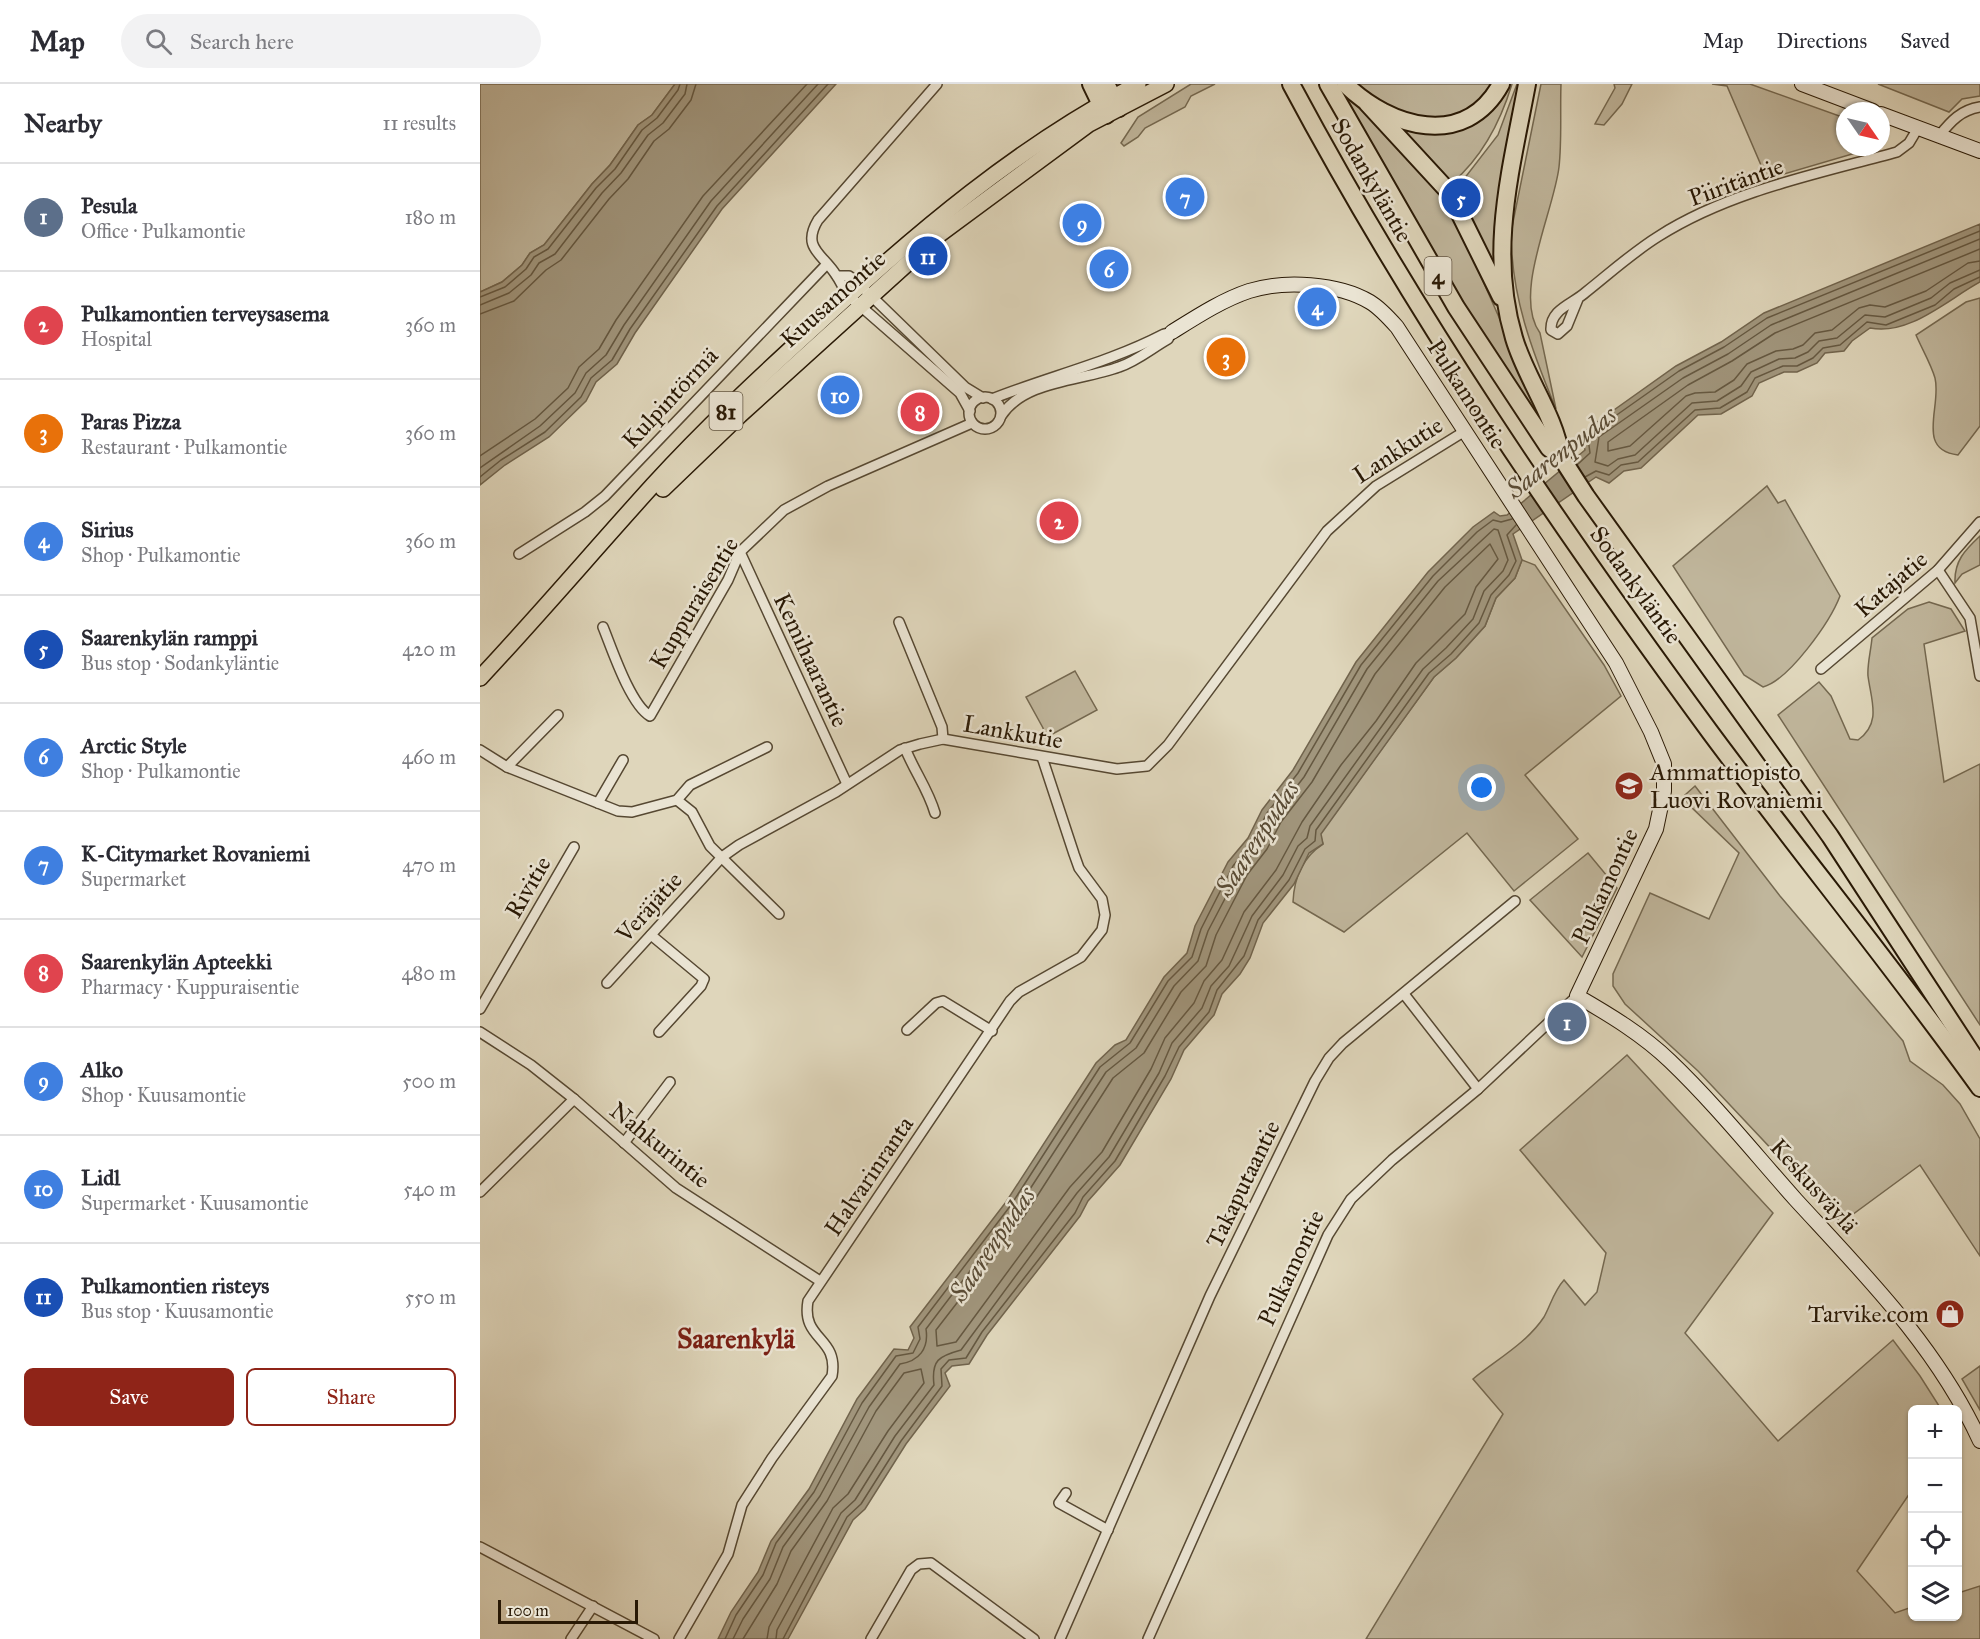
<!DOCTYPE html>
<meta charset="utf-8">
<style>
:root{--surface:#fff;--page:#f2f2f3;--text:#2b2b33;--muted:#7c7c81;--line:#e1e1e2;--accent:#8f2418}
body{margin:0;font-family:"IM FELL Great Primer",serif;background:var(--page);color:var(--text)}
.controls{position:absolute;right:18px;bottom:18px;display:grid;overflow:hidden;border-radius:9px;box-shadow:0 2px 4px #0004}
.controls button{width:54px;height:54px;display:grid;place-items:center;padding:0;border:0;border-bottom:2px solid var(--line);background:var(--surface);color:var(--text);font:30px sans-serif}
.compass{position:absolute;left:1356px;top:18px;width:54px;height:54px;border-radius:50%;background:var(--surface);box-shadow:0 2px 4px #0004;rotate:124deg}
.scale{position:absolute;left:18px;bottom:15px;width:140px;box-sizing:border-box;padding-left:6px;border:3px solid #291905;border-top:0;font-size:16px;line-height:21px;white-space:nowrap;color:#291905;-webkit-text-stroke:4px #eae4d3;paint-order:stroke}
.you{position:absolute;left:1002px;top:704px;width:21px;height:21px;margin:-15px;border:4px solid #fff;border-radius:50%;background:#1a73e8;box-shadow:0 0 0 9px #1a73e833}
.badge{display:grid;place-items:center;width:39px;height:39px;border-radius:50%;background:var(--accent);color:#fff;font-size:20px;font-weight:700}
.pin{position:absolute;translate:-50% -50%;border:3px solid #fff;box-shadow:0 2px 6px #0006}
.list{margin:0;padding:0;list-style:none}
h2{display:flex;justify-content:space-between;align-items:center;height:78px;margin:0;padding:0 24px;font-size:26px}
h2 small{font-size:20px;font-weight:400;color:var(--muted)}
.list li{display:grid;grid-template-columns:39px 1fr auto;gap:18px;align-items:center;box-sizing:border-box;height:108px;padding:0 24px;border-top:2px solid var(--line)}
.list b{display:block;font-size:22px;white-space:nowrap}
.list p{margin:0;font-size:20px;white-space:nowrap;color:var(--muted)}
.list em{font-size:20px;font-style:normal;color:var(--muted)}
.actions{display:flex;gap:12px;padding:18px 24px}
.actions a{flex:1;padding:14px 0;border:2px solid var(--accent);border-radius:9px;text-align:center;font-size:21px;color:var(--accent)}
.actions .main{background:var(--accent);color:#fff}
.icon{flex:none;width:33px;height:33px;fill:none;stroke:currentColor;stroke-width:2;stroke-linecap:round;stroke-linejoin:round}
.map{position:relative;flex:none;width:1500px;height:1555px;overflow:hidden}
header{display:flex;align-items:center;gap:36px;box-sizing:border-box;height:84px;padding:0 30px;background:var(--surface);border-bottom:2px solid var(--line)}
header strong{font-size:28px}
nav{display:flex;gap:33px;margin-inline-start:auto;font-size:21px}
.search{width:420px;height:54px;background:var(--page);display:flex;align-items:center;gap:15px;box-sizing:border-box;padding:0 21px;border-radius:33px;color:var(--muted);font-size:22px}
main{display:flex}
aside{flex:1;background:var(--surface)}
.map>svg:first-child{display:block}
</style>
<header>
<strong>Map</strong>
<div class="search"><svg class="icon" aria-label="search" viewBox="0 0 24 24"><circle cx="10" cy="10" r="6"/><path d="M15 15l6 6"/></svg>Search here</div>
<nav><a>Map</a><a>Directions</a><a>Saved</a></nav>
</header>
<main>
<aside>
<h2>Nearby<small>11 results</small></h2>
<ul class="list">
<li><span class="badge" style="background:#5c6f8a">1</span><div><b>Pesula</b><p>Office · Pulkamontie</p></div><em>180 m</em></li>
<li><span class="badge" style="background:#e0444e">2</span><div><b>Pulkamontien terveysasema</b><p>Hospital</p></div><em>360 m</em></li>
<li><span class="badge" style="background:#e8710a">3</span><div><b>Paras Pizza</b><p>Restaurant · Pulkamontie</p></div><em>360 m</em></li>
<li><span class="badge" style="background:#3f7fe0">4</span><div><b>Sirius</b><p>Shop · Pulkamontie</p></div><em>360 m</em></li>
<li><span class="badge" style="background:#1a4fb4">5</span><div><b>Saarenkylän ramppi</b><p>Bus stop · Sodankyläntie</p></div><em>420 m</em></li>
<li><span class="badge" style="background:#3f7fe0">6</span><div><b>Arctic Style</b><p>Shop · Pulkamontie</p></div><em>460 m</em></li>
<li><span class="badge" style="background:#3f7fe0">7</span><div><b>K-Citymarket Rovaniemi</b><p>Supermarket</p></div><em>470 m</em></li>
<li><span class="badge" style="background:#e0444e">8</span><div><b>Saarenkylän Apteekki</b><p>Pharmacy · Kuppuraisentie</p></div><em>480 m</em></li>
<li><span class="badge" style="background:#3f7fe0">9</span><div><b>Alko</b><p>Shop · Kuusamontie</p></div><em>500 m</em></li>
<li><span class="badge" style="background:#3f7fe0">10</span><div><b>Lidl</b><p>Supermarket · Kuusamontie</p></div><em>540 m</em></li>
<li><span class="badge" style="background:#1a4fb4">11</span><div><b>Pulkamontien risteys</b><p>Bus stop · Kuusamontie</p></div><em>550 m</em></li>
</ul>
<div class="actions"><a class="main">Save</a><a>Share</a></div>
</aside>
<div class="map">
<svg width="1500" height="1555" viewBox="0 0 1500 1555">
<rect width="100%" height="100%" fill="#dfd6bb"/>
<filter id="stains"><feTurbulence type="fractalNoise" baseFrequency=".00333" numOctaves="4"/><feColorMatrix values="0 0 0 0 .2 0 0 0 0 .09 0 0 0 0 .02 0 0 0 .5 -.17"/></filter>
<radialGradient id="worn" r=".72"><stop offset=".6" stop-color="#630" stop-opacity="0"/><stop offset="1" stop-color="#630" stop-opacity=".3"/></radialGradient>
<g fill="#c0b69c" stroke="#746850" stroke-width="1.5">
<path d="M0 0H195L172 31 158 41 130 81 112 100 64 161 50 169 42 181 22 198 0 208Z"/>
<path d="M711 0H735L711 12 705 23 665 44 658 53 644 62 641 59 658 33Z"/>
<path d="M873 0H1015C995 31 960 40 925 33 911 30 886 8 873 0Z"/>
<path d="M1027 0H1032C1021 36 1002 73 973 98L970 99 908 39 926 46 950 48Z"/>
<path d="M1037 0H1040L1017 201 984 123 985 114 977 104 1018 51Z"/>
<path d="M1061 0H1081C1080 27 1082 56 1079 83 1074 127 1032 211 1060 249L1076 325C1052 267 1031 212 1031 148Z"/>
<path d="M1134 0H1152L1142 20 1124 41 1115 40 1135 4Z"/>
<path d="M1232 0H1270L1365 34V63H1396L1287 95 1247 2Z"/>
<path d="M1398 0H1500V12L1482 15 1469 28Z"/>
<path d="M871 14 951 97 972 127 1067 342 1061 346 994 241 864 17Z"/>
<path d="M1500 214V342L1478 371C1435 366 1462 322 1455 294 1451 280 1442 265 1436 251L1486 218Z"/>
<path d="M1287 402 1298 419 1305 416 1360 512C1350 538 1309 596 1283 603L1264 591 1193 482Z"/>
<path d="M1500 452V481L1482 490 1475 499C1474 477 1485 466 1500 452Z"/>
<path d="M1042 476 1055 481 1124 581 1141 612 1045 691 1098 755 1034 807 987 749 864 848 813 818C814 794 823 773 843 760L840 750 954 593 976 574 1005 542 1016 514 1035 494Z"/>
<path d="M1449 518 1471 525 1485 547 1444 560 1464 698 1500 680V941L1298 631 1339 598 1351 612 1370 655 1378 656C1402 639 1391 616 1388 592 1387 581 1391 566 1392 554L1428 525Z"/>
<path d="M595 587 617 626 565 654 563 644 546 613Z"/>
<path d="M1215 702 1300 812 1423 957 1430 977 1463 1001 1480 1020 1500 1055V1172L1440 1081 1361 1139 1218 987 1145 920 1133 902V890L1170 809 1229 835 1259 769 1208 720 1205 711Z"/>
<path d="M1108 769 1137 804 1102 873 1050 816Z"/>
<path d="M1147 971 1293 1129 1205 1249 1298 1357 1413 1256 1440 1292 1461 1325 1432 1326V1406L1377 1487 1415 1529 1432 1523V1532H1478V1509L1500 1502V1555H886L1023 1330 993 1295C1016 1276 1047 1259 1064 1233 1071 1220 1074 1207 1084 1196L1105 1221 1117 1208 1126 1169 1040 1066Z"/>
<path d="M1500 1282V1326L1482 1295Z"/>
</g>
<g fill="#a1967d" stroke="#71644d" stroke-width="1.5">
<path d="M195 0H356L242 125 155 249 137 280 116 298 106 317 69 353 25 381 0 401V208L22 198 42 181 50 169 64 161 112 100 130 81 158 41 172 31Z"/>
<path d="M1500 140V198C1467 216 1429 252 1390 244L1372 257 1364 267 1345 269 1337 279 1317 288H1304L1279 299 1272 312 1241 330 1218 331 1161 384 1144 387 1129 399 1116 393 1033 450 1042 476 1035 494 1016 514 1005 542 976 574 954 593 841 750 843 760 829 769 814 800 783 839 770 874 760 890 742 910 734 931 704 966 691 995 640 1081 608 1117 600 1132 507 1251 489 1280 472 1282 465 1289 470 1302 426 1360 385 1425 373 1436 308 1555H238L251 1528 278 1488 291 1457 329 1405 377 1315 414 1265 428 1266 434 1254 430 1243 526 1118 616 979 635 961 646 956 684 893 707 869 715 842 748 778 768 754 782 726 813 686 876 578 948 488 993 443 1014 428 1020 432 1027 431 1105 366 1101 352 1110 343 1196 282 1241 258 1284 229Z"/>
</g>
<g fill="none" stroke-linecap="round" stroke-linejoin="round">
<g stroke="#655841" stroke-width="1.5">
<path d="M1500 155 1291 241 1248 270 1203 294 1119 353 1115 378 1128 382 1138 375 1155 371 1212 319 1237 317 1261 302 1271 288 1299 275 1315 274 1328 268 1339 257 1357 254 1385 231 1405 233 1451 214 1470 199 1500 186"/>
<path d="M1500 165 1295 249 1252 277 1208 301 1128 358V367L1150 362 1206 312 1215 309 1235 308 1254 296 1267 280 1296 267 1313 265 1323 261 1335 249 1352 246 1379 224 1390 221 1405 223 1446 207 1488 179 1500 177"/>
<path d="M0 213 25 203 46 185 54 173 68 165 116 104 135 85 162 46 177 34 198 6 200 0"/>
<path d="M0 221 29 209 51 191 59 179 75 170 122 109 141 89 168 51 183 39 205 10 207 0"/>
<path d="M0 230 34 217 66 186 81 176 129 115 148 95 174 57 189 45 211 16 216 0"/>
<path d="M0 372 55 335 88 304 99 283 119 265 136 236 223 112 327 0"/>
<path d="M1097 381 1110 369 1108 354 1114 347 1199 287 1244 263 1287 234 1500 147"/>
<path d="M0 384 60 342 95 309 106 289 126 271 144 241 231 117 338 0"/>
<path d="M0 393 21 376 65 348 101 313 111 294 132 276 150 245 237 122 348 0"/>
<path d="M1105 393 1116 387 1129 391 1141 381 1158 378 1215 326 1240 324 1267 308 1275 294 1303 282H1317L1333 274 1343 264 1360 261 1387 238 1406 241 1455 221 1474 205 1500 193"/>
<path d="M1010 460 1018 475 996 503 985 530 936 579 896 637 861 681 822 738 796 786 764 828 742 876 724 897 714 919 685 954 671 985 622 1068 590 1103 476 1258 457 1262 456 1246 545 1131 633 994 664 969 701 908 726 882 736 851 767 791 787 765 801 738 832 698 895 590 965 503Z"/>
<path d="M245 1555 256 1531 283 1491 296 1459 334 1408 382 1319 416 1272 433 1269 440 1255 438 1243 531 1121 620 983 650 959 688 897 712 873 721 845 753 782 773 757 787 729 818 689 881 581 953 492 997 448 1013 436 1021 438 1032 435"/>
<path d="M253 1555 263 1535 290 1495 303 1463 340 1412 389 1323 420 1280C439 1277 449 1265 446 1245L537 1125 626 988 656 964 694 902 718 877 728 847 760 786 780 760 793 733 824 693 887 585 958 497 1014 445 1018 446 1028 476 1023 487 1004 507 993 535 966 564 943 585 830 742 827 754 818 762 803 791 772 832 749 882 731 902 722 924 692 959 679 989 629 1073 597 1109 481 1266C459 1272 451 1276 454 1301L415 1352 375 1416 361 1429 297 1546 296 1555"/>
<path d="M263 1555 297 1500 311 1467 347 1417 396 1327 424 1289 441 1285 444 1299 408 1347 368 1410 353 1424 289 1543 287 1555"/>
<path d="M303 1555 367 1433 381 1420 421 1357 462 1302 461 1285 469 1276 486 1274 502 1248 595 1129 603 1113 635 1077 685 992 699 963 729 928 737 906 764 872 778 836 809 796 825 765 835 757 836 746 949 589 971 570 999 539 1011 511 1029 491 1036 477 1027 451 1036 441"/>
</g>
<g stroke="#564832" stroke-width="12">
<g id="street">
<path d="M457 0 338 136C321 164 343 170 356 191 361 198 363 205 369 212L480 309 490 327"/>
<path d="M1459 52C1471 37 1481 26 1500 23"/>
<path d="M357 192H369L380 201 485 303 503 314"/>
<path d="M1098 215 1087 242 1078 250 1071 246C1070 225 1093 220 1106 208 1130 189 1153 168 1179 152 1250 107 1337 90 1417 68L1429 59 1438 44"/>
<circle cx="505" cy="329" r="16"/>
<path d="M512 315C570 292 628 279 684 250L692 248"/>
<path d="M521 332C544 296 602 297 639 283 657 277 672 264 688 255L692 248"/>
<path d="M260 468 367 700"/>
<path d="M39 470 105 428 125 412 347 180"/>
<path d="M1458 486 1490 534 1500 592"/>
<path d="M419 538 462 643 463 655"/>
<path d="M123 543C132 565 150 620 170 632L248 496 260 468 304 426 348 402 492 339"/>
<path d="M1341 585 1458 486 1500 438"/>
<path d="M425 664C434 687 448 705 455 729"/>
<path d="M0 666 27 683 138 727 152 728 197 716 210 701 287 663"/>
<path d="M27 683 78 631"/>
<path d="M197 716 212 728 230 762 299 830"/>
<path d="M118 719 143 676"/>
<path d="M171 851 224 895 221 902 179 948"/>
<path d="M127 899 242 773 259 761 356 708 420 666 440 660 463 655 637 685 667 682 688 661 847 447 896 402 985 347"/>
<path d="M924 910 998 1005"/>
<path d="M0 925 94 763"/>
<path d="M427 946 456 919 463 917 512 947"/>
<path d="M0 948 51 981 94 1015 196 1104 340 1197"/>
<path d="M144 1059 190 998"/>
<path d="M0 1108 94 1015"/>
<path d="M586 1409 579 1419 628 1446"/>
<path d="M0 1463 174 1555"/>
<path d="M91 1555 113 1522"/>
<path d="M199 1555 248 1470 262 1421 292 1374 352 1292C359 1252 321 1257 328 1217L530 917 539 908 601 873 622 846 625 831 622 815 599 784 594 770 562 673"/>
<path d="M391 1555 431 1486 439 1480 451 1479 554 1555"/>
<path d="M580 1555 730 1212 835 997 849 974 863 959 1035 817"/>
<path d="M668 1555 848 1151 871 1115 912 1076 998 1005 1097 912"/>
</g>
</g>
<g stroke="#291905" stroke-width="16">
<g id="secondary">
<path d="M1322 0 1393 27"/>
<path d="M1401 30 1500 67"/>
<path d="M692 248C716 233 742 216 769 207 804 196 858 199 890 218 900 224 909 234 917 243L1136 579 1171 648 1184 680V707L1176 745 1097 912C1130 931 1163 951 1190 977 1235 1020 1275 1070 1316 1116 1385 1191 1457 1263 1500 1357"/>
</g>
</g>
<g stroke="#291905" stroke-width="18">
<g id="primary">
<path d="M183 405 260 331 460 150 609 40 686 0"/>
<path d="M0 594C59 531 115 465 173 401 225 344 282 291 339 239 436 149 540 61 658 0"/>
</g>
</g>
<g stroke="#291905" stroke-width="20">
<g id="highway">
<path d="M611 0 626 31"/>
<path d="M626 0 639 24"/>
<path d="M811 0C932 227 1078 441 1230 648 1319 768 1413 883 1500 1004"/>
<path d="M848 0 976 223 1069 364 1081 373 1106 412 1350 752 1500 982"/>
<path d="M865 0C910 44 985 66 1021 0"/>
<path d="M1047 0C1031 86 1008 168 1034 254 1046 295 1075 331 1081 373"/>
<path d="M887 19 969 108 1021 213"/>
</g>
</g>
<use href="#street" stroke="#eae4d3" stroke-width="9"/>
<use href="#secondary" stroke="#eae4d3" stroke-width="14"/>
<use href="#primary" stroke="#dfd6bb" stroke-width="15"/>
<use href="#highway" stroke="#dfd6bb" stroke-width="16"/>
</g>
<defs>
<g id="school-disc" transform="scale(1.5)"><circle r="9.5" fill="#8f2418" stroke="#eae4d3"/><path d="M0-5L7-2L0 1L-7-2ZM-4 1L0 2.5L4 1V4Q0 6-4 4Z" fill="#fff"/></g>
<g id="shop-disc" transform="scale(1.5)"><circle r="9.5" fill="#8f2418" stroke="#eae4d3"/><path d="M-5-2.5h2.3a2.7 3.5 0 0 1 5.4 0H5L5.5 6h-11ZM-1.5-2.5h3a1.5 2.3 0 0 0-3 0Z" fill="#fff"/></g>
</defs>
<g fill-rule="evenodd">
<use href="#school-disc" x="1149" y="702"/>
<use href="#shop-disc" x="1470" y="1230"/>
</g>
<g text-anchor="middle" stroke-width="5" stroke-linejoin="round" paint-order="stroke">
<g fill="#eae4d3" stroke="#635643" stroke-width="1.5">
<rect x="944.5" y="173" width="27" height="38" rx="4.5"/>
<rect x="229.5" y="308" width="33" height="38" rx="4.5"/>
</g>
<g font-size="22" font-weight="bold" fill="#291905">
<text x="958" y="200">4</text>
<text x="246" y="335">81</text>
</g>
<g font-size="24" fill="#291905" stroke="#eae4d3">
<text transform="translate(892 96) rotate(60)" y="8">Sodankyläntie</text>
<text transform="translate(1256 98) rotate(-20)" y="8">Piiritäntie</text>
<text transform="translate(353 215) rotate(-42)" y="8">Kuusamontie</text>
<text transform="translate(987 310) rotate(57)" y="8">Pulkamontie</text>
<text transform="translate(190 314) rotate(-47)" y="8">Kulpintörmä</text>
<text transform="translate(918 366) rotate(-33)" y="8">Lankkutie</text>
<text transform="translate(1411 500) rotate(-41)" y="8">Katajatie</text>
<text transform="translate(1156 501) rotate(54)" y="8">Sodankyläntie</text>
<text transform="translate(214 519) rotate(-59)" y="8">Kuppuraisentie</text>
<text transform="translate(331 576) rotate(65)" y="8">Kemihaarantie</text>
<text transform="translate(533 648) rotate(10)" y="8">Lankkutie</text>
<text transform="translate(1125 802) rotate(-65)" y="8">Pulkamontie</text>
<text transform="translate(48 803) rotate(-60)" y="8">Rivitie</text>
<text transform="translate(169 823) rotate(-48)" y="8">Veräjätie</text>
<text transform="translate(180 1061) rotate(39)" y="8">Nahkurintie</text>
<text transform="translate(389 1092) rotate(-56)" y="8">Halvarinranta</text>
<text transform="translate(763 1100) rotate(-64)" y="8">Takaputaantie</text>
<text transform="translate(1334 1102) rotate(48)" y="8">Keskusväylä</text>
<text transform="translate(811 1184) rotate(-65)" y="8">Pulkamontie</text>
</g>
<g font-size="24" fill="#291905" stroke="#eae4d3" text-anchor="start">
<text x="1170" y="696">Ammattiopisto<tspan x="1170" dy="28">Luovi Rovaniemi</tspan></text>
<text x="1449" y="1238" text-anchor="end">Tarvike.com</text>
</g>
<g font-size="26" font-style="italic" fill="#594b35" stroke="#eae4d3">
<text transform="translate(1081 368) rotate(-38)" y="9">Saarenpudas</text>
<text transform="translate(777 754) rotate(-57)" y="9">Saarenpudas</text>
<text transform="translate(512 1160) rotate(-56)" y="9">Saarenpudas</text>
</g>
<g font-size="27" font-weight="bold" fill="#7a1f14" stroke="#eae4d3">
<text x="256" y="1264">Saarenkylä</text>
</g>
</g>
<rect width="100%" height="100%" filter="url(#stains)"/>
<rect width="100%" height="100%" fill="url(#worn)"/>
</svg>
<div class="controls">
<button>+</button>
<button>−</button>
<button><svg class="icon" aria-label="locate" viewBox="0 0 24 24"><circle cx="12" cy="12" r="6"/><path d="M12 2v4M12 18v4M2 12h4M18 12h4"/></svg></button>
<button><svg class="icon" aria-label="layers" viewBox="0 0 24 24"><path d="M12 4l9 5-9 5-9-5zM3 14l9 5 9-5"/></svg></button>
</div>
<svg class="compass" viewBox="-18 -18 36 36"><path d="M0-13l5 13h-10z" fill="#e53935"/><path d="M0 13l5-13h-10z" fill="#7c7c81"/></svg>
<div class="scale">100 m</div>
<div class="you"></div>
<div class="pin badge" style="left:1087px;top:938px;background:#5c6f8a">1</div>
<div class="pin badge" style="left:579px;top:437px;background:#e0444e">2</div>
<div class="pin badge" style="left:746px;top:273px;background:#e8710a">3</div>
<div class="pin badge" style="left:837px;top:223px;background:#3f7fe0">4</div>
<div class="pin badge" style="left:981px;top:114px;background:#1a4fb4">5</div>
<div class="pin badge" style="left:629px;top:185px;background:#3f7fe0">6</div>
<div class="pin badge" style="left:705px;top:113px;background:#3f7fe0">7</div>
<div class="pin badge" style="left:440px;top:328px;background:#e0444e">8</div>
<div class="pin badge" style="left:602px;top:139px;background:#3f7fe0">9</div>
<div class="pin badge" style="left:360px;top:311px;background:#3f7fe0">10</div>
<div class="pin badge" style="left:448px;top:172px;background:#1a4fb4">11</div>
</div>
</main>
